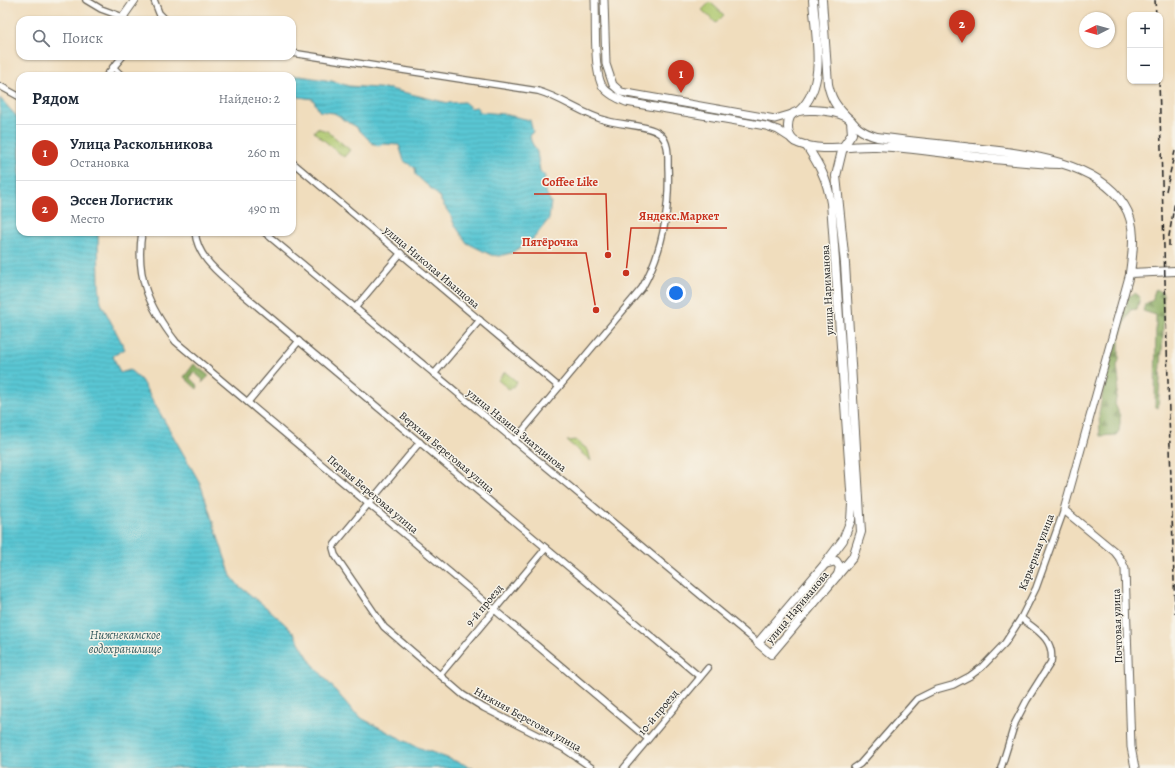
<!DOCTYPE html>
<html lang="ru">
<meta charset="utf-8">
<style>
:root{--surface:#fff;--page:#f6f6f7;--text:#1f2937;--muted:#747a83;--line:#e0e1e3;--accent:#c8321e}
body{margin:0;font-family:Alegreya,serif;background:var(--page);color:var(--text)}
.controls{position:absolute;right:12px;top:12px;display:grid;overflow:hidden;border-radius:8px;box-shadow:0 1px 3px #0004}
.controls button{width:36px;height:36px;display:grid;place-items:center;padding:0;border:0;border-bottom:1px solid var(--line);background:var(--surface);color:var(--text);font:20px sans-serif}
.compass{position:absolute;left:1079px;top:12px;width:36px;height:36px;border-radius:50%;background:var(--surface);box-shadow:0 1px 3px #0004;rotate:264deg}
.you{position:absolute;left:676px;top:293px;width:14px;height:14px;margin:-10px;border:3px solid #fff;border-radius:50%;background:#1a73e8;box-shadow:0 0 0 6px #1a73e833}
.badge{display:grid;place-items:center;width:26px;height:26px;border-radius:50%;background:var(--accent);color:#fff;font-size:13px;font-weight:700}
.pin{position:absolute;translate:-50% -33px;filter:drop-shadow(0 1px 2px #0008)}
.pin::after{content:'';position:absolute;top:21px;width:14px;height:12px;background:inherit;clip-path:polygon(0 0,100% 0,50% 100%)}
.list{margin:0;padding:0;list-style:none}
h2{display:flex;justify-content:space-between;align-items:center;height:52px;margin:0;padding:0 16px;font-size:17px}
h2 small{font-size:13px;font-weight:400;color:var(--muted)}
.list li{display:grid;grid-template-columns:26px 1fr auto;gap:12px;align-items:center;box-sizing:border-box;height:56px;padding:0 16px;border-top:1px solid var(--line)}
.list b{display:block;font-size:15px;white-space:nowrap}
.list p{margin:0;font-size:13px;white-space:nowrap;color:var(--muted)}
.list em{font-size:13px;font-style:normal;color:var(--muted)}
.icon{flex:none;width:22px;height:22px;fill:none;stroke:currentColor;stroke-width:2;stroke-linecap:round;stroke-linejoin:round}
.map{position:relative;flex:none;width:1175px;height:768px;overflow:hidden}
.search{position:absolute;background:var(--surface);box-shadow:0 1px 3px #0004;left:16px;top:16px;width:280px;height:44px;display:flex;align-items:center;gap:10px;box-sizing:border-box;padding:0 14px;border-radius:12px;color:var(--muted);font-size:15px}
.panel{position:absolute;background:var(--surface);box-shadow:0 1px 3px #0004;left:16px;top:72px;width:280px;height:164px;border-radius:12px}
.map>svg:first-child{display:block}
</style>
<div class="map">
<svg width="1175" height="768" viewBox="0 0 1175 768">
<defs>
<pattern id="forest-firs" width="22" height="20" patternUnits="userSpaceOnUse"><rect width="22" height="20" fill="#8aac60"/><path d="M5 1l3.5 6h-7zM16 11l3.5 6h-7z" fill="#708b4e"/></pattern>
<pattern id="park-tufts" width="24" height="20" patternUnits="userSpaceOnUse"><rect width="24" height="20" fill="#adc76d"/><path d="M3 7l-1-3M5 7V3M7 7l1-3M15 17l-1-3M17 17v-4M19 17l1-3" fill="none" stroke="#94aa5e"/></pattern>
<pattern id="water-rules" width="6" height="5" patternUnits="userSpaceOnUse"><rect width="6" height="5" fill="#5ac6d3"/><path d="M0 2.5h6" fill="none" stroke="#4eaab5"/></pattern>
</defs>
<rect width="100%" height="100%" fill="#f7f3e8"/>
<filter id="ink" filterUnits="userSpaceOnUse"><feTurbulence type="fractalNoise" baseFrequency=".025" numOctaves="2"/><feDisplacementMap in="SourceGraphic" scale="8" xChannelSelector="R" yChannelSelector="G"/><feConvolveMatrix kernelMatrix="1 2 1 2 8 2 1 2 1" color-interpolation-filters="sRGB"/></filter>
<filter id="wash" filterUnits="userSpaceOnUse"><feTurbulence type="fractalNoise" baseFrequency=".012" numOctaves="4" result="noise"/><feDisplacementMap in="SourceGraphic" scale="16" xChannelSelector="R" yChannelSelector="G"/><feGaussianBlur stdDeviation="0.9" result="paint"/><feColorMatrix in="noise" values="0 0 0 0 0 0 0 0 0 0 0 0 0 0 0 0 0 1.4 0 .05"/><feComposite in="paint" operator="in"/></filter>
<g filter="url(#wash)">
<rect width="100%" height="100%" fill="#f0ddbd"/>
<path fill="#adc76d" stroke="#647244" d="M710 2 724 15 716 23 702 10Z"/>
<g fill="url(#forest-firs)" stroke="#53643e">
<path d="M1156 289 1162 292 1163 295V335L1158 408 1155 406 1156 315 1143 311 1145 304 1153 300 1154 292Z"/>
<path d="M1135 293 1140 297 1137 309 1130 310 1119 338V360L1117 366 1119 382 1115 404 1120 416V423L1119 431 1116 435 1100 436 1099 413 1106 376 1126 302 1129 296Z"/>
<path d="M194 364 209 376 202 383 203 380 194 372 190 378 198 386 197 389 184 377Z"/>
</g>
<g fill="url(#park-tufts)" stroke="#647244">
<path d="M317 128 327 131 350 150 344 157 314 132Z"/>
<path d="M505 372 517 382 510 390 498 380Z"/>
<path d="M576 440 588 450 591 461 567 441Z"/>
</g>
<g fill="url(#water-rules)" stroke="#3b7178">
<path d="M279 76H300L332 81 349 86 390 89 448 103 464 102 471 108 477 107 480 112 503 114 530 120 533 132 530 135 531 141 537 152 540 171 545 176 543 187 551 202 549 219 533 239 511 253 499 256 491 255 467 243 454 224 451 216 441 201V198L416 175 415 168 404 161 399 145 383 144 378 146 372 143 355 126 342 119 341 117 334 113 319 111 313 99 292 96V76Z"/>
<path d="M0 98 20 120V232H98L99 284 101 303 125 349 113 356 120 373 130 370 141 380 200 483 231 576 239 586 271 611 293 632 311 662 354 712 363 719 415 746 474 768H0Z"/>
</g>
</g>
<g filter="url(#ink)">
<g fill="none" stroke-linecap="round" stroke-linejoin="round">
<g stroke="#666054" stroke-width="8">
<g id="minor">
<path d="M86 0 101 9 123 17 126 20"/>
<path d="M154 0 159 13 166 20"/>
<path d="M292 53 538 91C563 98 583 115 608 121 622 125 650 125 660 134 669 142 668 155 668 165 670 208 663 251 642 288L514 441"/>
<path d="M113 67 122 76"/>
<path d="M106 76 123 56"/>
<path d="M0 86 20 97"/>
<path d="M292 162 559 387"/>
<path d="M142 232C135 277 149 307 176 342L648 739"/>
<path d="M195 232C198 260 221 274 240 292L700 677"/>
<path d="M264 232 758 643"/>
<path d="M355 308 401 253"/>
<path d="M434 374 480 320"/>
<path d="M248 402 299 341"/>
<path d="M420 442 335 544 333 548 335 555 384 627 463 695 484 708 563 748 592 768"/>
<path d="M440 675 546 548"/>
<path d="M624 768 708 668"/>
<path d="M854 768 860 764 917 699 935 690 953 685 970 676 982 667 1005 643 1021 618 1036 588 1064 510"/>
<path d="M1001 768 1015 723 1027 700 1051 662C1055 639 1036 630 1021 618"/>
</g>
</g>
<g stroke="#666054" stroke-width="9">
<g id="tertiary">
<path d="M595 0C596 19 593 73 603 87 608 94 617 98 626 102L766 126 778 130 792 139"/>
<path d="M604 0 606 64 613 85 621 92 775 119 792 114"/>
<path d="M123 17 135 0"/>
<path d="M1130 273 1064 510 1115 552 1121 560 1125 569 1131 747 1135 768"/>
</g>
</g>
<g stroke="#666054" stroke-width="10">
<g id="secondary">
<path d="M822 0 828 84C831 98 835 105 845 115"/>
<path d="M800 110C828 83 815 35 813 0"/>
<path d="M806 145C820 166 827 179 831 203L852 504 851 520 843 540 825 564 758 643 771 654 853 557 861 532 845 264 836 176 843 147"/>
<path d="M843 147 852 134 851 121"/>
<path d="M1060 164C998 163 938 149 876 146 850 145 823 153 798 143 788 140 786 126 790 117 796 105 834 111 845 116 850 118 853 124 858 128 863 132 870 135 877 137 906 141 935 144 964 147 1014 153 1095 158 1124 205 1137 225 1133 251 1130 273L1175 271"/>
<path d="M825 564 836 561 840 567 838 575"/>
</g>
</g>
<use href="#minor" stroke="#fff" stroke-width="5.5"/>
<use href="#tertiary" stroke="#fff" stroke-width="7"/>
<use href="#secondary" stroke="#fff" stroke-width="8"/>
<g stroke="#1c1c1c" stroke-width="1.5" stroke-dasharray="6 3" stroke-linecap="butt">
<path d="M1155 0 1156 15"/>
<path d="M1159 81 1175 613"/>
<path d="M1166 191 1175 151"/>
<path d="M1169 246V236L1175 201"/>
</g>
</g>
</g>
<g text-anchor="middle" stroke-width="3" stroke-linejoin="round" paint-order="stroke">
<g font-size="11" fill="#1c1c1c" stroke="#f7f3e8">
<text transform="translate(432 267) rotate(40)" y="4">улица Николая Иванцова</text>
<text transform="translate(827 290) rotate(-93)" y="4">улица Нариманова</text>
<text transform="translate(517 430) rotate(39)" y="4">улица Назипа Зиатдинова</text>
<text transform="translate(447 452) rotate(40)" y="4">Верхняя Береговая улица</text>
<text transform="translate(373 494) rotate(40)" y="4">Первая Береговая улица</text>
<text transform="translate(1036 552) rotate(-69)" y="4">Карьерная улица</text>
<text transform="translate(484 605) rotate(-50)" y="4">9-й проезд</text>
<text transform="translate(797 607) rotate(-50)" y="4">улица Нариманова</text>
<text transform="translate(1117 626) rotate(-92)" y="4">Почтовая улица</text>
<text transform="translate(658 712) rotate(-50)" y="4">10-й проезд</text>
<text transform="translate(528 719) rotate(29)" y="4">Нижняя Береговая улица</text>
</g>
<g font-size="12" font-style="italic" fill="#32585c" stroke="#f7f3e8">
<text x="125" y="639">Нижнекамское<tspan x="125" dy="14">водохранилище</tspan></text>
</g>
</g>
<path fill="none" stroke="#c8321e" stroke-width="1.5" d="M608 255L606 194H534M626 273L631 228H727M596 310L586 253H513"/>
<g fill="#c8321e" stroke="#f7f3e8" stroke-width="1.5">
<circle cx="608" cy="255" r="4"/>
<circle cx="626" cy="273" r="4"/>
<circle cx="596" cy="310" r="4"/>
</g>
<g font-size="12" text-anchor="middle" font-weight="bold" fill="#c8321e" stroke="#f7f3e8" stroke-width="3" stroke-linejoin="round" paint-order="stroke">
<text x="570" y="186">Coffee Like</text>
<text x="679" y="220">Яндекс.Маркет</text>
<text x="550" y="246">Пятёрочка</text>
</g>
</svg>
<div class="controls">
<button>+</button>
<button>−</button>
</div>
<svg class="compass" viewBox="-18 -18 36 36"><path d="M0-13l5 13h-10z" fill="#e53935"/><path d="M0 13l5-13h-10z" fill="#747a83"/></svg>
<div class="you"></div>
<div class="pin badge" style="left:681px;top:93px">1</div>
<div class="pin badge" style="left:962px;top:43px">2</div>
<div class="search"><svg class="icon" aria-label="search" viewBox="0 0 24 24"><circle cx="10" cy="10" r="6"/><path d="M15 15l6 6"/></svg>Поиск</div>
<section class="panel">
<h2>Рядом<small>Найдено: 2</small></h2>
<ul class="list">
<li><span class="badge">1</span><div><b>Улица Раскольникова</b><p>Остановка</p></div><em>260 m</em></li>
<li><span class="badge">2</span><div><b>Эссен Логистик</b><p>Место</p></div><em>490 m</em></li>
</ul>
</section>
</div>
